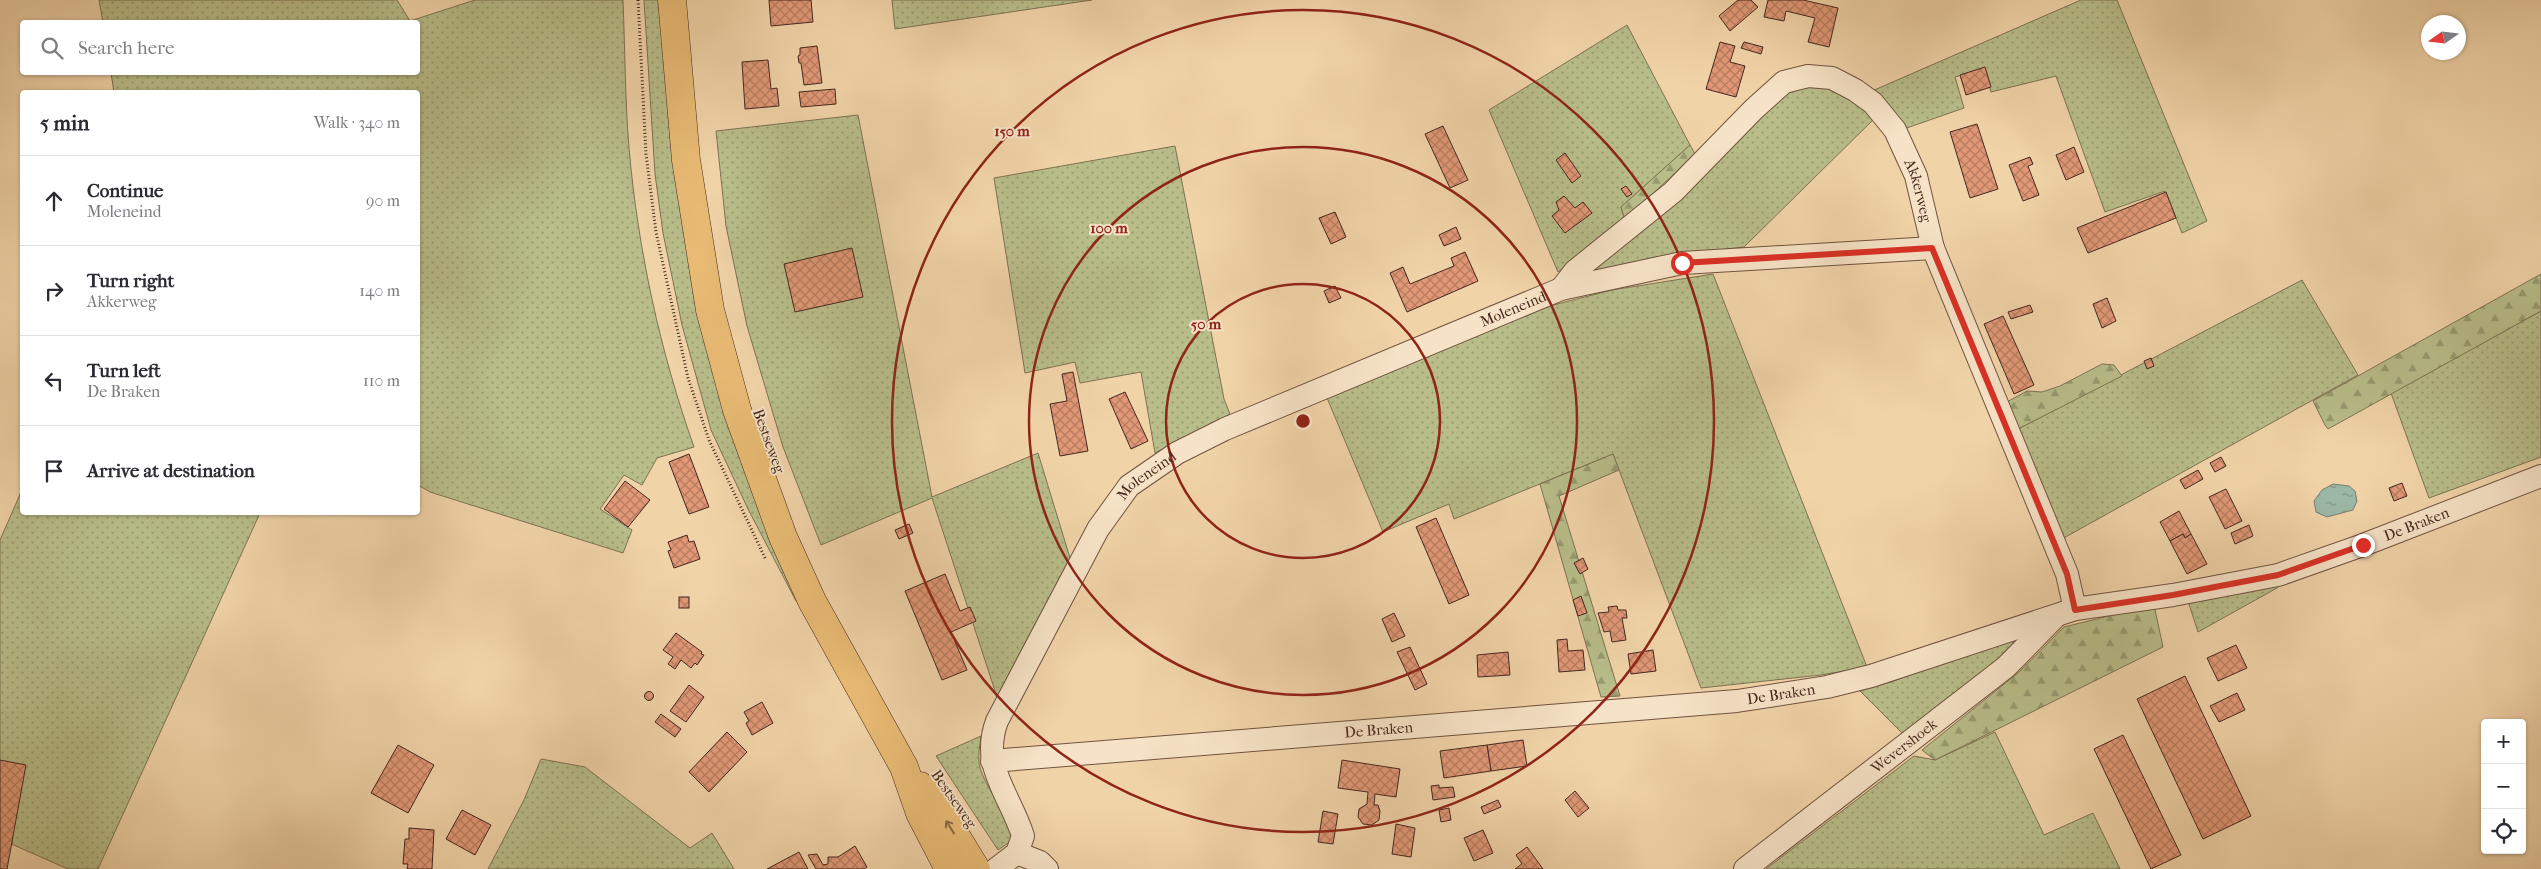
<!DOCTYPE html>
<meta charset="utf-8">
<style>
:root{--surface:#fff;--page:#f2f2f3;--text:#2b2b33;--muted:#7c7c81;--line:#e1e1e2}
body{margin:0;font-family:"IM FELL French Canon",serif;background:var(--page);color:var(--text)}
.controls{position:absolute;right:15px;bottom:15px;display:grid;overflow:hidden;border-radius:5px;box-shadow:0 1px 4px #0004}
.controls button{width:45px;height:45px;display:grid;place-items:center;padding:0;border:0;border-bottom:1px solid var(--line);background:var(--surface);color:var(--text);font:25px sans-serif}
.compass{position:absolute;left:2421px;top:15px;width:45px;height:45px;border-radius:50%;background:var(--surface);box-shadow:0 1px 4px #0004;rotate:256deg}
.stop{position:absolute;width:15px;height:15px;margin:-11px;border:4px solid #d93025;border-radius:50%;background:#fff}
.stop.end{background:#d93025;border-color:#fff;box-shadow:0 1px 5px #0008}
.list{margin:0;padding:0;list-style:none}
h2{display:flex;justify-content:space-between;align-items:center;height:65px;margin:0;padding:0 20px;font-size:21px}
h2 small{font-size:16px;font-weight:400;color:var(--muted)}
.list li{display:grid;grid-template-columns:32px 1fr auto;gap:15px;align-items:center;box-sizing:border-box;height:90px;padding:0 20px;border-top:1px solid var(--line)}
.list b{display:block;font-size:19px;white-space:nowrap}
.list p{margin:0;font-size:16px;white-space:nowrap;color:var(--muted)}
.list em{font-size:16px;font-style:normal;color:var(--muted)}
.icon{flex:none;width:28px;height:28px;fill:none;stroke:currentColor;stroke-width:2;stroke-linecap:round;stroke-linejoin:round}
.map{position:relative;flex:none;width:2541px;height:869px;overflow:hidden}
.search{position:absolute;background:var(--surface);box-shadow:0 1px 4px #0004;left:20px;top:20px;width:400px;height:55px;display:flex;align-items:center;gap:12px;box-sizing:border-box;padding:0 18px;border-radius:5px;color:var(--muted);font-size:19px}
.panel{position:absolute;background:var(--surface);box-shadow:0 1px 4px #0004;left:20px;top:90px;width:400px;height:425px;border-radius:5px}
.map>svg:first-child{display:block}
</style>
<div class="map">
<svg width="2541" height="869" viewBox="0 0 2541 869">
<defs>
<pattern id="green-dots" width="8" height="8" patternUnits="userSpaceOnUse" patternTransform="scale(1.25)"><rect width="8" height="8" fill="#b8bd89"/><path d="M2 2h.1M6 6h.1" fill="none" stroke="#979a6f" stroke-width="1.8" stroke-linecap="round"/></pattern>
<pattern id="forest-firs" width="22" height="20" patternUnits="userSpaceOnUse" patternTransform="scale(1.25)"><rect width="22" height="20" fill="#b8bd89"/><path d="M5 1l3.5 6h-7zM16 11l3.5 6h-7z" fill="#979a6f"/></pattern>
<pattern id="water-ripples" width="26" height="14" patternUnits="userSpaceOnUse" patternTransform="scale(1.25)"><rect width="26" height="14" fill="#9bb8a6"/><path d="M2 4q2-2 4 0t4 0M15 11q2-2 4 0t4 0" fill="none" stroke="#809687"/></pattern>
<pattern id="building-cross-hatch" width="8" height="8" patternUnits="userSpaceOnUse" patternTransform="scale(1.25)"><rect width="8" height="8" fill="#e19876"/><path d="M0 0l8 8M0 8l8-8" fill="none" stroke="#b87c60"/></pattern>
</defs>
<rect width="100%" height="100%" fill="#f1d3a8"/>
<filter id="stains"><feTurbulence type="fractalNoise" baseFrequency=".004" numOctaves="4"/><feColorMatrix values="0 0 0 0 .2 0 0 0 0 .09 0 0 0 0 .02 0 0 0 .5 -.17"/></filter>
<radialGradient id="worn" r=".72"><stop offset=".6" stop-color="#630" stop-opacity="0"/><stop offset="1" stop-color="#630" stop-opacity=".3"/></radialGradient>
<g fill="url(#green-dots)" stroke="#7e7253">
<path d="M99 0H397L410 21 475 0H623C625 49 625 99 629 148 638 250 660 351 694 447L657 458 642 485 624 475 600 509 632 530 623 553 430 492 418 485V92H114L111 73 418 72V22H103Z"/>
<path d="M644 0H664L676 159 804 598 796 601 748 509 711 430 682 325 663 233 655 174Z"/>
<path d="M892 0H1092L895 29Z"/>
<path d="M2081 0H2117L2207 221 2182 233 2165 191 2105 212 2056 76 1991 92 1984 69 1955 77 1964 108 1901 130 1872 91Z"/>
<path d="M1627 25 1690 145 1621 207 1625 220 1558 272 1489 110Z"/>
<path d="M1812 84 1838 90 1876 117 1744 247 1700 252 1589 273 1784 94Z"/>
<path d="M858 115 932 497 1038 453 1070 558 997 697 932 498 821 545 783 447 747 326 726 226 716 131Z"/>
<path d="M1175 146 1224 399 1230 414 1155 453 1141 372 1080 383 1075 362 1025 373 994 178Z"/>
<path d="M1713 274 1867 667 1821 675 1701 688 1613 454 1454 519 1449 504 1383 532 1325 393 1534 310 1612 290Z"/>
<path d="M2302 280 2358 375 2060 540 2016 430Z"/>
<path d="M2541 311V457L2429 498 2391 393Z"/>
<path d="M22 490V512L260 513 98 869H68L0 839V540Z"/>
<path d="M2279 585 2277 588 2198 632 2187 598Z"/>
<path d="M2022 632 2002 659 1904 735 1860 691 1894 681Z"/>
<path d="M1995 732 2044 835 2093 813 2120 869H1766L1914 756 1935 760Z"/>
<path d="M981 736C980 744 978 755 979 763 984 791 1015 816 1011 841L998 850 936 756Z"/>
<path d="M541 759 585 767 690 848 712 833 734 869H488L524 800Z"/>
</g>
<g fill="url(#forest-firs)" stroke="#7e7253">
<path d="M1690 145 1695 154 1625 220 1621 207Z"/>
<path d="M2541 274V311L2328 429 2325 425 2313 401Z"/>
<path d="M2102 364 2114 365 2122 376 2016 430 2005 403 2027 391 2042 392 2060 386Z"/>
<path d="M1613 454 1619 470 1559 496 1620 696 1601 697 1540 484Z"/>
<path d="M2154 605 2163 647 1935 760 1922 750 2018 673 2064 627Z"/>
</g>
<path fill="url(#water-ripples)" stroke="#797e6f" d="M2333 484 2349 486 2355 491 2357 501 2353 510 2327 517 2316 512 2314 501 2322 490Z"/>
<g fill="url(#building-cross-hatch)" stroke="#45271d">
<path d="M769 0H811L813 22 771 26Z"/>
<path d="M1738 0H1751L1758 7 1730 31 1719 16Z"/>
<path d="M1768 0H1803L1838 8 1829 47 1808 42 1815 18 1786 11 1784 21 1764 17Z"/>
<path d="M1720 42 1735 46 1730 62 1745 66 1736 97 1706 89Z"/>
<path d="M1744 42 1763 47 1761 54 1741 48Z"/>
<path d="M817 46 822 83 804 85 801 63H799L798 56 800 55V48Z"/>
<path d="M768 60 771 89 777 88 779 106 745 109 742 62Z"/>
<path d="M1985 67 1991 87 1966 95 1960 75Z"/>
<path d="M835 89 836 104 801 107 799 92Z"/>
<path d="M1977 124 1998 189 1970 198 1950 132Z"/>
<path d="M1443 126 1468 180 1450 188 1425 134Z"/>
<path d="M2074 147 2084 172 2066 180 2056 155Z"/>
<path d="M1565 153 1581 176 1572 183 1556 160Z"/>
<path d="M2030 157 2033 164 2028 166 2039 195 2023 201 2009 165Z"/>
<path d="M1626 186 1632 194 1627 197 1621 189Z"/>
<path d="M2166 192 2176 218 2088 253 2077 228Z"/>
<path d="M1564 196 1575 208 1583 202 1592 213 1565 233 1552 216 1559 210 1556 202Z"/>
<path d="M1335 212 1346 237 1331 244 1319 218Z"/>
<path d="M1456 227 1461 239 1444 246 1439 235Z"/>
<path d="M852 248 863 297 795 312 784 264Z"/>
<path d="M1465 252 1478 281 1407 312 1390 273 1403 267 1410 284 1454 266 1451 258Z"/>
<path d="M1335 286 1341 298 1329 303 1324 291Z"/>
<path d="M2107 298 2116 321 2102 328 2093 304Z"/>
<path d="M2030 305 2033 312 2011 319 2008 312Z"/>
<path d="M2003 316 2034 385 2014 394 1984 324Z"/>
<path d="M2151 358 2154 366 2147 369 2144 361Z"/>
<path d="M1073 372 1088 451 1060 456 1050 404 1067 401 1062 374Z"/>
<path d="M1125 392 1148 441 1131 449 1109 399Z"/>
<path d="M689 454 709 507 689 514 669 462Z"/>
<path d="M2221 457 2226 466 2215 472 2210 463Z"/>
<path d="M2198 470 2203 479 2185 489 2180 480Z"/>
<path d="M625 481 650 500 628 527 604 509Z"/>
<path d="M2402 483 2407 496 2394 501 2389 488Z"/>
<path d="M2226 489 2242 521 2225 529 2209 497Z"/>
<path d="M2179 511 2191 534 2185 538 2183 534 2170 541 2160 522Z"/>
<path d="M1436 518 1469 595 1449 604 1416 527Z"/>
<path d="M909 524 913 533 899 539 895 530Z"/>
<path d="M2249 525 2253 536 2235 544 2231 533Z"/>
<path d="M2183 534 2185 538 2191 534 2207 564 2187 574 2170 541Z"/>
<path d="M687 535 689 542 694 541 700 559 674 568 668 551 671 550 668 542Z"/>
<path d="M1583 558 1588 569 1580 574 1574 563Z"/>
<path d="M945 574 960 611 970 607 976 621 951 632 967 670 942 680 905 591Z"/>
<path d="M1581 596 1587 613 1578 616 1573 600Z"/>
<rect x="679" y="597" width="10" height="11"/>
<path d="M1617 606 1618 610H1626L1627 618H1622L1626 640 1612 642 1610 631 1604 632 1598 613 1609 612 1608 607Z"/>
<path d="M1394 613 1405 636 1392 642 1382 619Z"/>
<path d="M676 633 702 652 701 654 704 655 697 665 695 663 691 668 681 660 675 669 668 664 673 657 663 650Z"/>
<path d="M1567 639 1568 651 1583 650 1585 670 1559 672 1557 640Z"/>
<path d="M2236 645 2247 668 2218 681 2207 658Z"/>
<path d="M1410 647 1427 684 1415 690 1397 652Z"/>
<path d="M1653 650 1656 671 1631 674 1628 654Z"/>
<path d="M1508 652 1510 675 1478 677 1477 655Z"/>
<path d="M2185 676 2251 816 2203 839 2137 699Z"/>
<path d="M689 685 704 697 686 722 670 711Z"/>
<circle cx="649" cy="696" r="4.5"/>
<path d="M2237 693 2245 710 2219 722 2210 706Z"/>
<path d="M762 702 773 723 752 735 746 723 749 721 744 712Z"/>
<path d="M661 714 681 729 675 737 655 722Z"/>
<path d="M727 732 747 752 709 792 689 772Z"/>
<path d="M2123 735 2181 855 2151 869 2094 749Z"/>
<path d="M1523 740 1527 766 1491 771 1487 745Z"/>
<path d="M398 745 434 765 408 813 371 793Z"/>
<path d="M1487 745 1491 771 1444 778 1440 751Z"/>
<path d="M0 760 26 765 7 869H0Z"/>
<path d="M1342 760 1400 769 1396 797 1375 794 1374 805H1378L1380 811 1379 820 1372 825 1363 824 1358 817 1359 809 1367 804 1368 792 1338 788Z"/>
<path d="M1439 785V788L1453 787 1455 797 1433 800 1431 786Z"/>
<path d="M1575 791 1589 808 1578 817 1565 800Z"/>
<path d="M1498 800 1501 807 1484 814 1481 807Z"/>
<path d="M1449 808 1451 820 1441 822 1439 810Z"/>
<path d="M462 810 491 825 475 855 446 839Z"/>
<path d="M1323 811 1338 814 1333 844 1318 842Z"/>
<path d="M1396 824 1415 828 1411 857 1392 854Z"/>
<path d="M409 828 434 830 432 869H407L408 864H403L405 839H409Z"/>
<path d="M1483 830 1493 853 1474 861 1464 838Z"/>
<path d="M855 846 867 867 864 869H816L808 855 817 854 823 865 828 864V857H838Z"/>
<path d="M1527 847 1543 869H1515L1522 864 1516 855Z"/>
<path d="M799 852 808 869H767Z"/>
</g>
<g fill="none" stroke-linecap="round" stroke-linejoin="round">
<g stroke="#705240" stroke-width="24">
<g id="minor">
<path id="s1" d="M1561 289 1575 271 1673 192 1754 109 1784 82 1808 76 1832 78 1855 90 1873 103 1895 130 1916 176 1933 248 2067 574 2075 609"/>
<path id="s2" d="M992 761 1737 701 1827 687 1871 676 2075 609 2173 595 2278 575 2363 545 2541 476"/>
<path d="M1017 853 1040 862 1047 869"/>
<path id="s3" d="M996 869 1017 853 1023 836C1010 794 980 767 997 721L1098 529 1129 486 1177 453 1225 429 1561 289 1682 263 1933 248"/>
<path id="s4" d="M1745 869 2006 667 2055 617"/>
</g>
</g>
<g stroke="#45271d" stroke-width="29">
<g id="major">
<path d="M672 0 686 160 710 310 737 410 783 537 812 601 904 767 920 813 949 869"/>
<path d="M920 786 937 805 976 869"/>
</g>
</g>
<path stroke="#45271d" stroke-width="3" stroke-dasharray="1 2.5" stroke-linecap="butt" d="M638 0 646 154 656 232 688 378 709 440 766 560"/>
<use href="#minor" stroke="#f6e2c6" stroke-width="22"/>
<use href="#major" stroke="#e8ba74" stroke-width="28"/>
</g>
<defs><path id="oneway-shaft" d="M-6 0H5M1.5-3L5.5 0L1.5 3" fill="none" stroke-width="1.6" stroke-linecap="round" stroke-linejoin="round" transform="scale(1.25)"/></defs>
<use stroke="#8e6944" href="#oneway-shaft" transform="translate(950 827) rotate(-122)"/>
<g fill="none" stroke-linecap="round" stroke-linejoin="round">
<path stroke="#d93025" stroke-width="6" d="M1682 263 1932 248 2067 574 2075 610 2173 595 2278 575 2363 545"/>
</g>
<g fill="none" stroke="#8f2418" stroke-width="2.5">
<circle cx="1303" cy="421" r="137"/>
<circle cx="1303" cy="421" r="274"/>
<circle cx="1303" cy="421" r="411"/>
</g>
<g text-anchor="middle" stroke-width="4" stroke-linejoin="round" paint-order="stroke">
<g font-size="15" fill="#45271d" stroke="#f6e2c6">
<text dy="5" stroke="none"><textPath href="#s1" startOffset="502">Akkerweg</textPath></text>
<text dy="5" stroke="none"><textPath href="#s3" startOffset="860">Moleneind</textPath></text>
<text transform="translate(769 441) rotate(70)" y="5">Bestseweg</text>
<text dy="5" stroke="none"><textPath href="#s3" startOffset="456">Moleneind</textPath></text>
<text dy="5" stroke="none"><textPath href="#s2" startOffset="1452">De Braken</textPath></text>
<text dy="5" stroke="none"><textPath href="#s2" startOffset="792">De Braken</textPath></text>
<text dy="5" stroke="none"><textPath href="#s2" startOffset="388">De Braken</textPath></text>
<text dy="5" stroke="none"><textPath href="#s4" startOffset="201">Wevershoek</textPath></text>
<text transform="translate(954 799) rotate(55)" y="5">Bestseweg</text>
</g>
</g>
<circle cx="1303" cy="421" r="8" fill="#8f2418" stroke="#f6e2c6" stroke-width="2.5"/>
<g font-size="15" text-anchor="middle" font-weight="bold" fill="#8f2418" stroke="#f6e2c6" stroke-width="4" stroke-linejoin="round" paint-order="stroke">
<text x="1012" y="136">150 m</text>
<text x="1109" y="233">100 m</text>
<text x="1206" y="329">50 m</text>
</g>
<rect width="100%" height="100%" filter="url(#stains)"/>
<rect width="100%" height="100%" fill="url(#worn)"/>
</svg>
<div class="controls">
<button>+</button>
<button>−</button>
<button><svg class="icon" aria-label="locate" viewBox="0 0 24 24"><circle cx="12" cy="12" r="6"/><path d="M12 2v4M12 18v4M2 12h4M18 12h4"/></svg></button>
</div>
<svg class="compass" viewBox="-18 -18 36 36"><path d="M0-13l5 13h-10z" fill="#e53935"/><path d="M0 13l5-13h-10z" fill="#7c7c81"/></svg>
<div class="stop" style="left:1682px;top:263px"></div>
<div class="stop end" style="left:2363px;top:545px"></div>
<div class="search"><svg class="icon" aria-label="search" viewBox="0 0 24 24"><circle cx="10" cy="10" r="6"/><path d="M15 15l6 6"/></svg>Search here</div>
<section class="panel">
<h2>5 min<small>Walk · 340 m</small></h2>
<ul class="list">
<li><svg class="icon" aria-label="ahead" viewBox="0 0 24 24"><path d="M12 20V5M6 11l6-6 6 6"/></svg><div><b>Continue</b><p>Moleneind</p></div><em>90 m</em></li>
<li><svg class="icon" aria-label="right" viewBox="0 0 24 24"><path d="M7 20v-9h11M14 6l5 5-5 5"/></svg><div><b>Turn right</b><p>Akkerweg</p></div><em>140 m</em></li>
<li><svg class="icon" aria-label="left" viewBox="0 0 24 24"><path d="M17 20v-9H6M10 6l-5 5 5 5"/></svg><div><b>Turn left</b><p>De Braken</p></div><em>110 m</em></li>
<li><svg class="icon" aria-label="arrive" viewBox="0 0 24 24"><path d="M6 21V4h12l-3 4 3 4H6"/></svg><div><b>Arrive at destination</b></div></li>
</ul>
</section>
</div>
